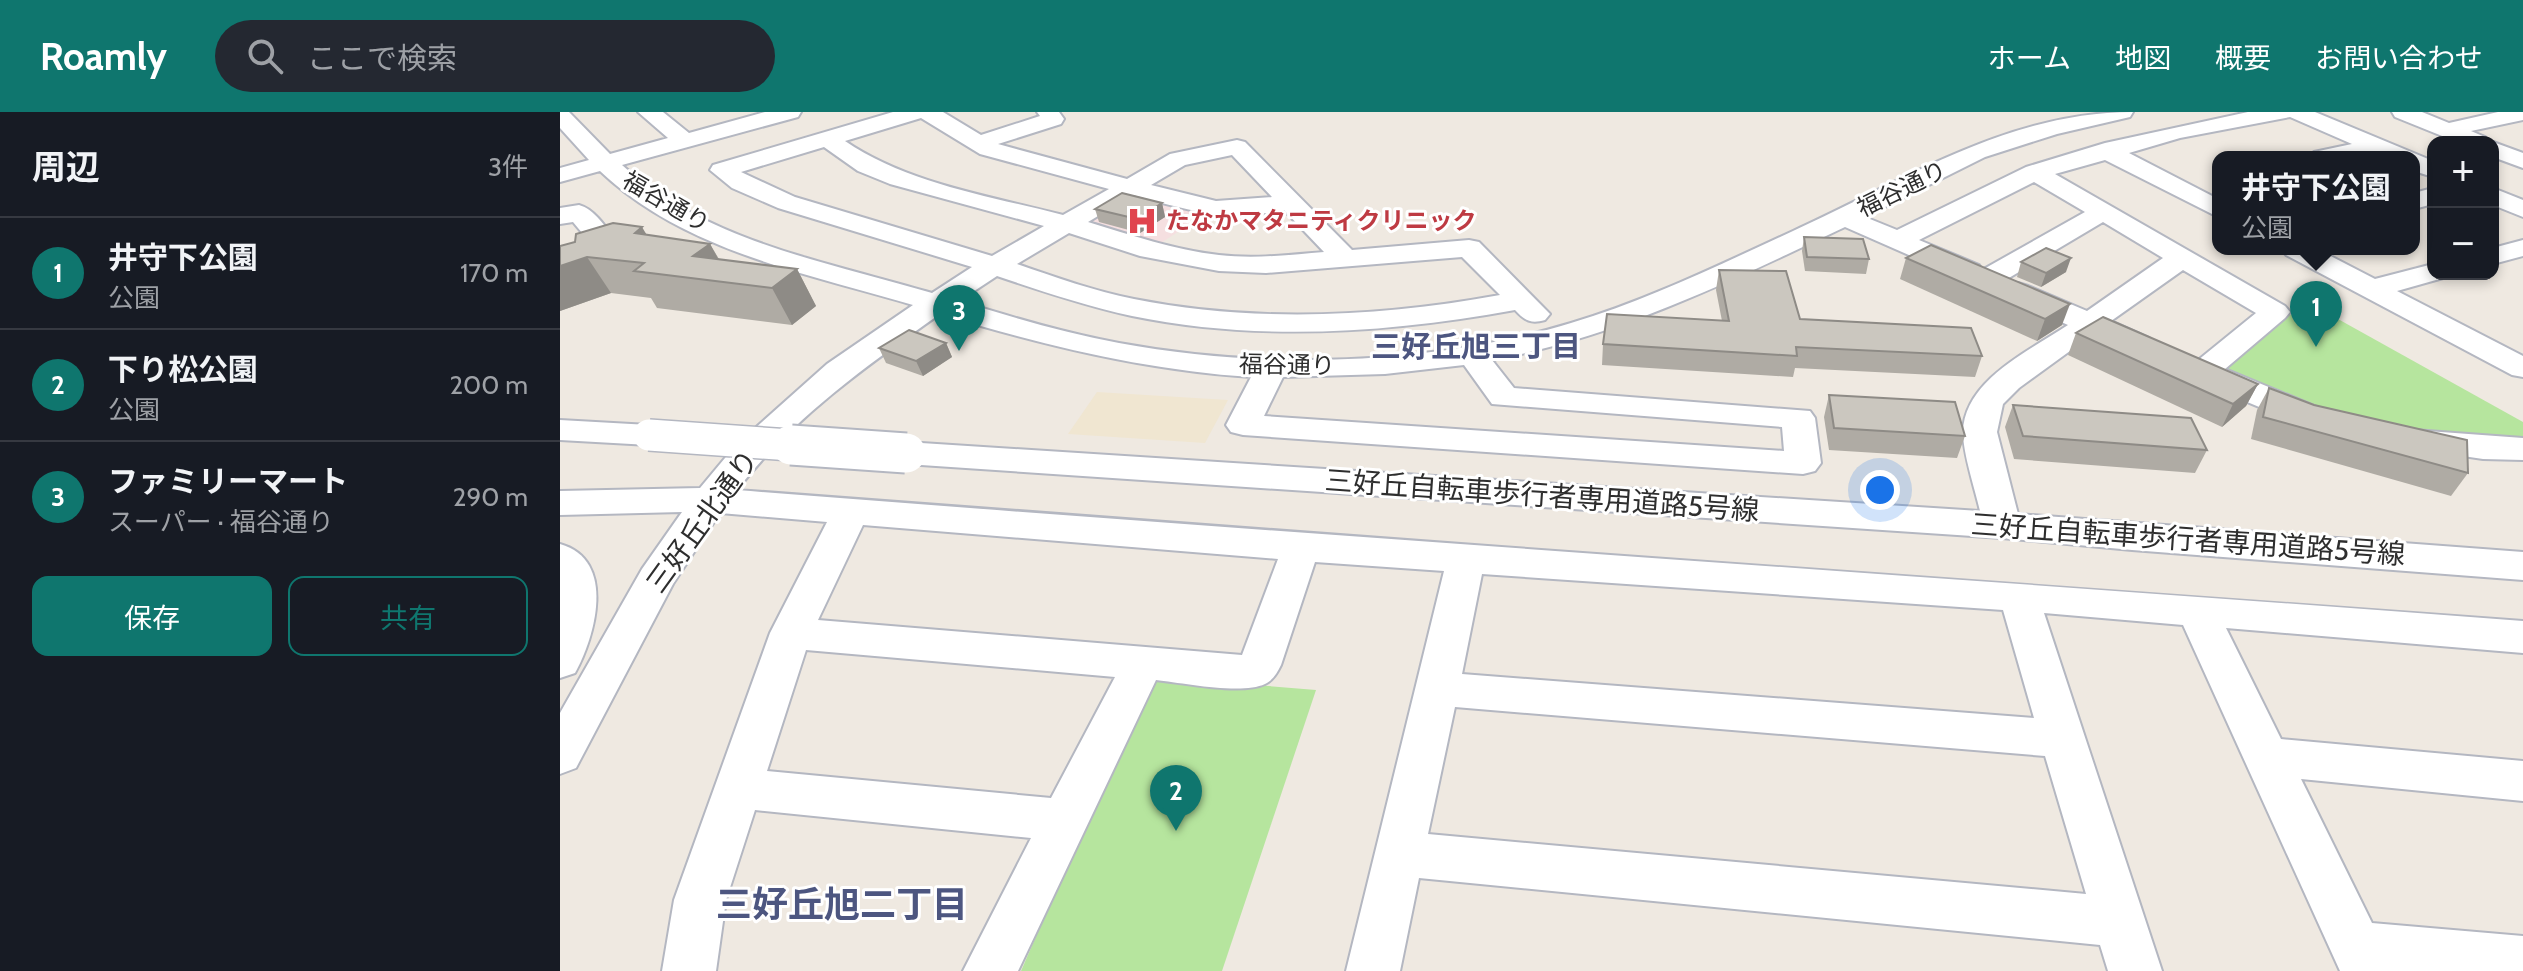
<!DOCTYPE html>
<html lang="ja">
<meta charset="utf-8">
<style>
:root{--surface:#171b24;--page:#242831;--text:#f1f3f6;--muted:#9ea1a6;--line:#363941;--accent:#0f766e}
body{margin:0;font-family:Cabin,"Noto Sans JP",sans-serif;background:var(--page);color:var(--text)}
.controls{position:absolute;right:24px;top:24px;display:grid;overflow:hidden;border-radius:16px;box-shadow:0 4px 12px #0003}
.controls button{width:72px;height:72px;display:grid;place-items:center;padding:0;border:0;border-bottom:2px solid var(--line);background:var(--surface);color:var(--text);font:40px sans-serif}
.you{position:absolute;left:1320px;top:378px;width:28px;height:28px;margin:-20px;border:6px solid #fff;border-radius:50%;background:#1a73e8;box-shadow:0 0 0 12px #1a73e833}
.badge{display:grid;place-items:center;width:52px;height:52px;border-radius:50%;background:var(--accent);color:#fff;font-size:26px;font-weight:700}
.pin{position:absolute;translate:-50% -66px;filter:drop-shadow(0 2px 4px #0008)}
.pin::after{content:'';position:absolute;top:42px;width:28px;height:24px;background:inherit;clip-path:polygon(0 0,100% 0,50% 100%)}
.popup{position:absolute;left:1652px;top:39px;width:208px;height:104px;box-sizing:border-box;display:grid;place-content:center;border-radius:16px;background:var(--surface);filter:drop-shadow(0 2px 6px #0005);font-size:26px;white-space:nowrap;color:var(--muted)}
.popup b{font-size:30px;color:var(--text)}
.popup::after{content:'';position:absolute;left:50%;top:100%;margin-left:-16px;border:16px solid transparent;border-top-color:var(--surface)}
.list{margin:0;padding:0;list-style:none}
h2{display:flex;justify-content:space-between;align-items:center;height:104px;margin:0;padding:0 32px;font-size:34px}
h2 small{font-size:26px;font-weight:400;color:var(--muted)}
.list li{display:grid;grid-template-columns:52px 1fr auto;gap:24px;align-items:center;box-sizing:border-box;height:112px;padding:0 32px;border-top:2px solid var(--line)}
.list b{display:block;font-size:30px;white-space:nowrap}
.list p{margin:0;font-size:26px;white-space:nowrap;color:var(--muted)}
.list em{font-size:26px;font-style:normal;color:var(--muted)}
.actions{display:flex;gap:16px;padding:24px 32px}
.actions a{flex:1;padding:18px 0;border:2px solid var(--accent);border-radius:16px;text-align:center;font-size:28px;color:var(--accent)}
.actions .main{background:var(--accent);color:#fff}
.icon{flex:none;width:44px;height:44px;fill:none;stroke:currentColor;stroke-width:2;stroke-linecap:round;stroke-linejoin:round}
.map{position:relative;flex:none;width:1963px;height:859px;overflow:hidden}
header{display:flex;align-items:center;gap:48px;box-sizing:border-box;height:112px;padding:0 40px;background:var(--accent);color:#fff}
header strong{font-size:38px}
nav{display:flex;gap:44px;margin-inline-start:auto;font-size:28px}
.search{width:560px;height:72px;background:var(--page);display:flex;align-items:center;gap:20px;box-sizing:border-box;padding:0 28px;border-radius:44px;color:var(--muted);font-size:30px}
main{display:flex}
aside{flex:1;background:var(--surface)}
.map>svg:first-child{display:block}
</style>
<header>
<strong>Roamly</strong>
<div class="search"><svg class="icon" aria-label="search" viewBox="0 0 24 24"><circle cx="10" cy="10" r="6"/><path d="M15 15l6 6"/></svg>ここで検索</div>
<nav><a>ホーム</a><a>地図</a><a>概要</a><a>お問い合わせ</a></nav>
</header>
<main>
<aside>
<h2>周辺<small>3件</small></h2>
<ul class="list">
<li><span class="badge">1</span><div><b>井守下公園</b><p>公園</p></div><em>170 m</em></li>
<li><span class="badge">2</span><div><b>下り松公園</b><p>公園</p></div><em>200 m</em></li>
<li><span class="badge">3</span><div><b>ファミリーマート</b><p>スーパー · 福谷通り</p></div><em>290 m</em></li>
</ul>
<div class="actions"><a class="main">保存</a><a>共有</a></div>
</aside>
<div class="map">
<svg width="1963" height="859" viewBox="0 0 1963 859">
<rect width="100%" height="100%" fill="#efe9e1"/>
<path fill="#f0e6d1" d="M537 280 668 288 645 331 508 322Z"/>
<path fill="#f5dfe0" d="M573 82 647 101 593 136 517 116Z"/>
<g fill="#b6e59e">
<path d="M1760 197 1963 310V332L1824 319 1649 265 1718 205Z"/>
<path d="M589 564 756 578 662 859H461Z"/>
</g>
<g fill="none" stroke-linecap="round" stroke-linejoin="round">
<g stroke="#b4b7c1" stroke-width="4">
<g id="minor">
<path d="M0 0H9L50 42 108 26 78 0H103L129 21 205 0H241L238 5 62 53C145 129 267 150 372 181L412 155 218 96 172 76 150 58 153 53 333 0H383L421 23 480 4 477 0H499L504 7 501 12 438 32 567 67 610 42 677 28 685 30 792 138 909 128 919 130 990 202 985 208C971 212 965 209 955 198 829 221 698 230 572 204 526 194 481 179 437 164L399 189C452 205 505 221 559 231 706 258 868 254 1011 211 1088 188 1161 152 1233 119 1343 69 1448 0 1573 0L1570 5 1497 22 1425 45 1305 105 1337 118 1466 55 1545 31 1688 0H1755L1873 49V65L1854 59V45H1822L1814 41 1796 45H1750L1754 40 1792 32 1730 5 1620 26 1569 41 1658 87V105L1545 48 1495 62 1725 194 1730 200 1725 206 1665 257 1764 298 1769 305 1764 312 1752 315 1740 312 1632 267 1627 260 1632 253 1696 201 1623 158 1551 209 1589 226 1593 232 1589 238C1569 243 1550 231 1532 223L1459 276 1443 292 1437 320 1458 402 1963 440V468L1572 438 1442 426 346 352 334 349 329 341 334 333 346 330 1420 399C1415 377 1403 342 1403 320 1404 268 1471 238 1508 213L1448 186 1444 180 1448 174 1458 171 1468 174 1527 199 1603 146 1543 110 1437 173 1427 175 1417 173 1413 166 1399 165 1285 115C1171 169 1057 225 932 248L954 276 1250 299 1255 306 1261 351 1255 359 1243 362 683 323 671 320 666 313 691 265C584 258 483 233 380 202 306 254 233 306 177 378 772 425 1368 464 1963 509V541L1666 516 1721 627 1963 649V689L1741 667 1812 811 1963 824V859H1780L1623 513 1484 501 1602 859H1548L1540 833 859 766 840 859H786L884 459 755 450 721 553C717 561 713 568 705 572 682 583 623 571 596 568L458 859H403L471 726 195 698 166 788 156 859H102L114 788 210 521 267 410 160 401 113 472 16 656 0 662V601L82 457 122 400 0 403V379L140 376 175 334 267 252 353 193C246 161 124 139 40 59L0 70V56L29 48 0 16ZM361 6 420 42 549 77 503 103C430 84 348 72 285 29ZM264 35 298 59 330 72 484 114 432 144 235 85 181 60ZM672 43 712 85 656 89 591 73 625 53ZM1474 70 1525 100 1422 158 1419 153 1359 128ZM573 83C632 99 663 110 724 98L764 140C729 143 694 147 659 143 614 138 571 123 528 110ZM509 121 580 144 659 159 706 161 902 145 940 183C820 205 694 211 574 187 534 179 495 165 457 152ZM904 253 932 292 1222 315 1224 339 704 304 723 265 825 262ZM303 413 718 447 682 543 258 508ZM922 462 1443 498 1474 606 902 562ZM246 538 555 565 491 686 207 659ZM895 595 1485 644 1526 782 868 722Z"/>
<path d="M1832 0H1862L1889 11 1938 0H1963V8L1911 19 1925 25 1929 30H1897L1835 5Z"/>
<path d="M1933 30 1963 41V56L1933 45Z"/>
<path d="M1873 76V92L1854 97V81Z"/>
<path d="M1933 76 1963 88V105L1933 93Z"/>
<path d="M19 93C34 97 46 115 55 128L51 134H33L13 110 0 112V96Z"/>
<path d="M1963 128V144L1933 152V136Z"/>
<path d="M1722 137H1757L1815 167 1873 152V162H1886L1883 166 1837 179 1963 244V265L1952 263 1726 143Z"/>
<path d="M0 308 89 313 101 316 106 323 101 330 89 333 0 328Z"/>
<path d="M1854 318 1963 326V348L1923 347 1842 335 1837 328 1842 321Z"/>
<path d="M0 432C57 448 35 525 15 561L0 566Z"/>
</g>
</g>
<use href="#minor" fill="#fff" fill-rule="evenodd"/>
<g stroke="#b4b7c1" stroke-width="34" stroke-linecap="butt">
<path id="minor-bridge-far1" d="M89 323 259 335"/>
</g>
<g stroke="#b4b7c1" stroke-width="43" stroke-linecap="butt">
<path id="minor-bridge" d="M231 333 346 341"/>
</g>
<use href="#minor-bridge-far1" stroke="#fff" stroke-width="31"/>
<use href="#minor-bridge" stroke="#fff" stroke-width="39"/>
</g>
<g fill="#afaba4">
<path d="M602 91 605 105 580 121 539 110 535 97Z"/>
<path d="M86 123 150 132 159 147 237 157 256 194 232 213 97 196 91 186 51 181 0 199V134L15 130Z"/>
<path d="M1244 125 1309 147 1306 162 1245 159 1242 139Z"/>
<path d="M1346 146 1502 213 1477 229 1340 167Z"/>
<path d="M1461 150 1506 160 1481 175 1457 165Z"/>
<path d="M1159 158 1240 207 1422 244 1415 265 1235 256 1233 265 1042 253 1043 232 1162 209 1156 178Z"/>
<path d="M1516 221 1698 272 1686 294 1662 315 1508 243Z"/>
<path d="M386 231 392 245 363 264 326 251 319 236Z"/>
<path d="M1709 276 1908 361 1891 384 1691 327 1697 298Z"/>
<path d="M1269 283 1405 324 1397 346 1269 338 1264 305Z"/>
<path d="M1453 293 1647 338 1635 361 1454 347 1445 315Z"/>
</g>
<g fill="#8e8b86">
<path d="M602 91 605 105 580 121 577 107Z"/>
<path d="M82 115 103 150 75 121Z"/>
<path d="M150 132 170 168 133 144Z"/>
<path d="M27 145 51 181 0 199V154Z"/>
<path d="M1511 146 1506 160 1481 175 1486 161Z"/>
<path d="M237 157 256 194 232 213 212 176Z"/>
<path d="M1510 192 1502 213 1477 229 1485 207Z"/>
<path d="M386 231 392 245 363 264 356 249Z"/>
<path d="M1698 272 1686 294 1662 315 1673 292Z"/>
</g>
<g fill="#cbc7bf" stroke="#8e8b86" stroke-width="2">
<path d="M562 81 602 91 577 107 535 97Z"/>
<path d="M53 111 82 115 75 121 150 132 133 144 237 157 212 176 74 159 84 151 27 145 0 154V134L15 130 16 122Z"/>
<path d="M1244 125 1303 127 1309 147 1247 145Z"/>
<path d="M1371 133 1510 192 1485 207 1346 146Z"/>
<path d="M1486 136 1511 146 1486 161 1461 150Z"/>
<path d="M1159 158 1226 159 1240 207 1411 216 1422 244 1236 235 1237 244 1043 232 1047 202 1169 209Z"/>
<path d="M1543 205 1698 272 1673 292 1516 221Z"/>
<path d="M349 218 386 231 356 249 319 236Z"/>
<path d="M1709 276 1754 293 1907 328 1908 361 1703 305Z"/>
<path d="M1269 283 1395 290 1405 324 1274 316Z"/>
<path d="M1453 293 1631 306 1647 338 1463 324Z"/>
</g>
<defs>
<g id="hospital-bare" transform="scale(2.4)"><path d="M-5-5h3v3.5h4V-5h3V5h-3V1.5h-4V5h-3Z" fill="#e0444e" stroke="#fff" stroke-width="2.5" paint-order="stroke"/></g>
</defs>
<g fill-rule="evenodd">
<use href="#hospital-bare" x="582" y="109"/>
</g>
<g text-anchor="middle" stroke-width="6" stroke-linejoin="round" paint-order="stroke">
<g font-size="24" fill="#2e2e2e" stroke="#fff">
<text transform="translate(1342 77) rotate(-26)" y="8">福谷通り</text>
<text transform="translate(106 90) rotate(30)" y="8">福谷通り</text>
<text transform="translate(727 253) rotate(1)" y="8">福谷通り</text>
</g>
<g font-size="24" font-weight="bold" fill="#be3a42" stroke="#fff" text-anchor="start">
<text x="606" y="117">たなかマタニティクリニック</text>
</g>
<g font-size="28" fill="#2e2e2e" stroke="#fff">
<text transform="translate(982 383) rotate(4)" y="10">三好丘自転車歩行者専用道路5号線</text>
<text transform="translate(142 409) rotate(-54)" y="10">三好丘北通り</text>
<text transform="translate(1628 427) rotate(4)" y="10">三好丘自転車歩行者専用道路5号線</text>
</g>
<g font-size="30" font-weight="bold" fill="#4d5680" stroke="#fff">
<text x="916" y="245">三好丘旭三丁目</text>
</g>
<g font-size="36" font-weight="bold" fill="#4d5680" stroke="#fff">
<text x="282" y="805">三好丘旭二丁目</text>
</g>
</g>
</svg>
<div class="controls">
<button>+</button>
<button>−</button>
</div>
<div class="you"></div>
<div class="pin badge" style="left:1756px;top:235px">1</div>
<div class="popup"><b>井守下公園</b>公園</div>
<div class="pin badge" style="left:616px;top:719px">2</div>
<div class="pin badge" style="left:399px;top:239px">3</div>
</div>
</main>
